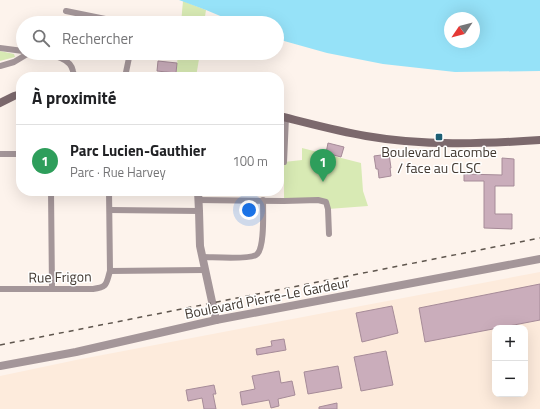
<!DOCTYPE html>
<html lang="fr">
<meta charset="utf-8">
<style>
:root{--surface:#fff;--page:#f6f6f6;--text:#202124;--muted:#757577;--line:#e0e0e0;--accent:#1e5f74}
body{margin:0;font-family:"Titillium Web",sans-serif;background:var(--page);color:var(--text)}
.controls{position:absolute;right:12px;bottom:12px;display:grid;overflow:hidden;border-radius:8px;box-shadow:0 4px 16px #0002}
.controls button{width:36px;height:36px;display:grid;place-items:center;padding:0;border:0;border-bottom:1px solid var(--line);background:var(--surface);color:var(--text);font:20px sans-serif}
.compass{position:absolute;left:444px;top:12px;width:36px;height:36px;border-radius:50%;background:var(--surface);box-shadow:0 4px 16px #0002;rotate:235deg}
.you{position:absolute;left:249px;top:210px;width:14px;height:14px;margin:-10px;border:3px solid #fff;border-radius:50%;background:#1a73e8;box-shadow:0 0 0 6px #1a73e833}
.badge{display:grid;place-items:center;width:26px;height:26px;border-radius:50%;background:var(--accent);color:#fff;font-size:13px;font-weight:700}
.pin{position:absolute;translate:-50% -33px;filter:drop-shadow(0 1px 2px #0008)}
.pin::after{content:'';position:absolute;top:21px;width:14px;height:12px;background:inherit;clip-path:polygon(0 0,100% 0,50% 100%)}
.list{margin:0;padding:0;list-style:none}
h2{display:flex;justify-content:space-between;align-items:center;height:52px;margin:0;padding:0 16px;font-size:17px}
h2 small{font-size:13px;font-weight:400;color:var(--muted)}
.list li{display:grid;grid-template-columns:26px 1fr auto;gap:12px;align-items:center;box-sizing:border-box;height:72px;padding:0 16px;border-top:1px solid var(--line)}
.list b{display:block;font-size:15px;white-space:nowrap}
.list p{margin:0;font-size:13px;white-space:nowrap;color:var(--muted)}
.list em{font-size:13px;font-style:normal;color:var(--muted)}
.icon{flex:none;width:22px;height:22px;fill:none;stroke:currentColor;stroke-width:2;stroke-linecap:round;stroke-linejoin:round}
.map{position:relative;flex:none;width:540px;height:409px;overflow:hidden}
.search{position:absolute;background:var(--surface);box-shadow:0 4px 16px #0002;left:16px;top:16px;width:268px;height:44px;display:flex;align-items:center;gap:10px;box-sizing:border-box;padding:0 14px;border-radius:22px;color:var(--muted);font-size:15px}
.panel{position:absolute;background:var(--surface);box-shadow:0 4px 16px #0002;left:16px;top:72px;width:268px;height:124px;border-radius:16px}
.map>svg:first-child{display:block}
</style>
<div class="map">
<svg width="540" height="409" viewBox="0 0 540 409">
<rect width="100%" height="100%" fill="#fdf3ec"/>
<path fill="#fdebdc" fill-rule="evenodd" d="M540 272V409H0V376L76 360ZM495 328H525V394H495Z"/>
<g fill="#d8eab4">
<path d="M183 1 206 10 204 23H181Z"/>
<path d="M0 51 14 54 15 57 0 61Z"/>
<path d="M178 53H200L196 77H176Z"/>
<path d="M302 148 361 163 363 191 368 206 328 209 326 202 284 201V162L302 160Z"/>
</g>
<path fill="#96e2f8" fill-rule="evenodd" d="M179 0H540V71L455 72 383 64 327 53 277 39V23H237L206 10ZM450 18H474V42H450Z"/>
<g fill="#caadbb" stroke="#a68b98">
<path d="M158 61 177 63 176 73 157 71Z"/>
<path d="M328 143 344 147 341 157 326 153Z"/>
<path d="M389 154 391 168H390L391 176 379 178 378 169H376L374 156Z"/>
<path d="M502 158 514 159V186H495V214H512V229L484 228V181H464V174L502 175Z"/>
<path d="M540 284V320L425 342 419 308Z"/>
<path d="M392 306 398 333 362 342 356 313Z"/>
<path d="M284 339 286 350 257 355 256 349 272 346 271 341Z"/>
<path d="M386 351 393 385 361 391 354 357Z"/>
<path d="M338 366 342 388 308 394 304 372Z"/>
<path d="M279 371 281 383 292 381 295 395 278 399 279 406 271 408 269 400 242 405 240 392 255 389 252 376Z"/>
<path d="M214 385 216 394H213L216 409H204L202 398 188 401 186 390Z"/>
<path d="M337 403V409H319V407Z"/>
</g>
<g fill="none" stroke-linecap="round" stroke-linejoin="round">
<g stroke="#a49699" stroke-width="6">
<path d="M66 11 125 23"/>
<path d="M0 48 23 51"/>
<path d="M38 53C49 55 70 56 73 71 74 73 73 75 73 77"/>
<path d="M0 66 14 62 29 53"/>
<path d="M125 77 130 53"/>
<path d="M0 154H21"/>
<path d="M284 162 286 117"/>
<path d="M51 191 52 289"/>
<path d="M109 191 110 271"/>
<path d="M198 200 284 201 318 200 326 202 328 209 329 234"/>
<path d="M110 210 199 211"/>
<path d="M203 257C213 257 248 260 256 255 265 250 263 211 263 200"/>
<path d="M0 289H93C108 287 106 284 110 271L205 270"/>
</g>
<g stroke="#a49699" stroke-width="8">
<path d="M198 191 199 211 200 246 216 320"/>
<path d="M0 366 76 352 216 320 540 259"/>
</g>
<g stroke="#7c696d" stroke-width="8">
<path d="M0 103 14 96 21 94"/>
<path d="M279 116C308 123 336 131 366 136 423 146 482 144 540 140"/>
</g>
<path stroke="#5f564e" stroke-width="1.5" stroke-dasharray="5 5" stroke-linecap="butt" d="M0 345 540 238"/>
</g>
<rect fill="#1e5f74" stroke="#fff" stroke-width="1.5" x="435" y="133" width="8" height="8" rx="2"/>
<g text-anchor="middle" stroke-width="3" stroke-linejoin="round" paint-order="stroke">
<g font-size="14" fill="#413830" stroke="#fff">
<text x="439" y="157">Boulevard Lacombe<tspan x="439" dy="16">/ face au CLSC</tspan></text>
</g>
<g font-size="14" fill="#413830" stroke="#fff">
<text transform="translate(60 277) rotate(-1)" y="5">Rue Frigon</text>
<text transform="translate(267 298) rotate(-11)" y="5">Boulevard Pierre-Le Gardeur</text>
</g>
</g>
</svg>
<div class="controls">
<button>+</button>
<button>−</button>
</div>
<svg class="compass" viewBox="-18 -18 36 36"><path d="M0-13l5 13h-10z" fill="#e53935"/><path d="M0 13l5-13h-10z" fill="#757577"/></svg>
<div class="you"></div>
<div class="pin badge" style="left:323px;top:182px;background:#2e9e5b">1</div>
<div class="search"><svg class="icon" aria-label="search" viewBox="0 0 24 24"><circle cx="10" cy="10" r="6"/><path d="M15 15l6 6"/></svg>Rechercher</div>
<section class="panel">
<h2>À proximité<small></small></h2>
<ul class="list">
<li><span class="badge" style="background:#2e9e5b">1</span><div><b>Parc Lucien-Gauthier</b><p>Parc · Rue Harvey</p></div><em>100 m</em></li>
</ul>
</section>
</div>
